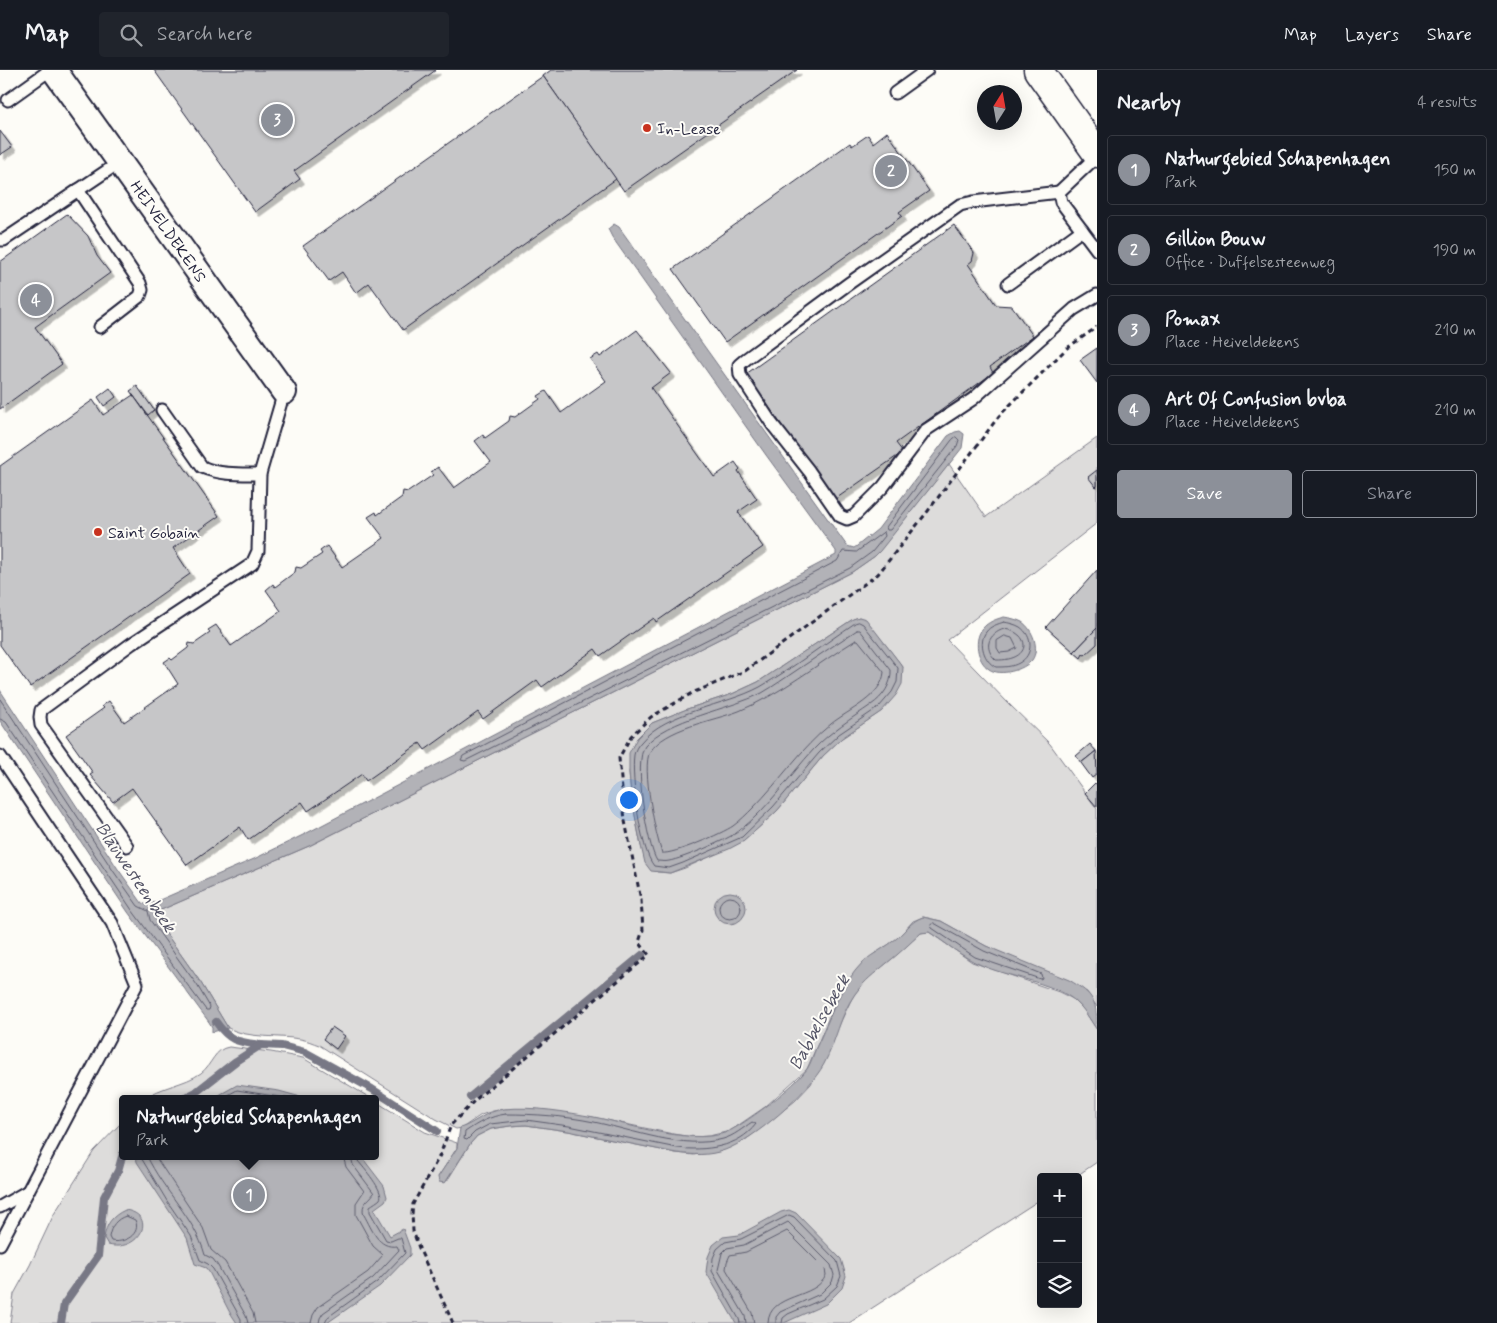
<!DOCTYPE html>
<meta charset="utf-8">
<style>
:root{--surface:#171b24;--page:#20242c;--text:#f1f3f6;--muted:#9ea1a6;--line:#363941;--accent:#8c9099}
body{margin:0;font-family:Mynerve,sans-serif;background:var(--page);color:var(--text)}
.controls{position:absolute;right:15px;bottom:15px;display:grid;overflow:hidden;border-radius:5px;box-shadow:0 5px 20px #0002}
.controls button{width:45px;height:45px;display:grid;place-items:center;padding:0;border:0;border-bottom:1px solid var(--line);background:var(--surface);color:var(--text);font:25px sans-serif}
.compass{position:absolute;left:977px;top:15px;width:45px;height:45px;border-radius:50%;background:var(--surface);box-shadow:0 5px 20px #0002;rotate:11deg}
.you{position:absolute;left:628px;top:729px;width:18px;height:18px;margin:-12px;border:4px solid #fff;border-radius:50%;background:#1a73e8;box-shadow:0 0 0 8px #1a73e833}
.badge{display:grid;place-items:center;width:32px;height:32px;border-radius:50%;background:var(--accent);color:#fff;font-size:16px;font-weight:700}
.pin{position:absolute;translate:-50% -50%;border:2px solid #fff;box-shadow:0 1px 5px #0006}
.popup{position:absolute;left:119px;top:1025px;width:260px;height:65px;box-sizing:border-box;display:grid;place-content:center;border-radius:5px;background:var(--surface);filter:drop-shadow(0 1px 4px #0005);font-size:16px;white-space:nowrap;color:var(--muted)}
.popup b{font-size:19px;color:var(--text)}
.popup::after{content:'';position:absolute;left:50%;top:100%;margin-left:-10px;border:10px solid transparent;border-top-color:var(--surface)}
.list{margin:0;padding:0;list-style:none}
h2{display:flex;justify-content:space-between;align-items:center;height:65px;margin:0;padding:0 20px;font-size:21px}
h2 small{font-size:16px;font-weight:400;color:var(--muted)}
.list li{display:grid;grid-template-columns:32px 1fr auto;gap:15px;align-items:center;box-sizing:border-box;height:70px;margin:0 10px 10px;padding:0 10px;border:1px solid var(--line);border-radius:5px}
.list b{display:block;font-size:19px;white-space:nowrap}
.list p{margin:0;font-size:16px;white-space:nowrap;color:var(--muted)}
.list em{font-size:16px;font-style:normal;color:var(--muted)}
.actions{display:flex;gap:10px;padding:15px 20px}
.actions a{flex:1;padding:11px 0;border:1px solid var(--accent);border-radius:5px;text-align:center;font-size:18px;color:var(--accent)}
.actions .main{background:var(--accent);color:#fff}
.icon{flex:none;width:28px;height:28px;fill:none;stroke:currentColor;stroke-width:2;stroke-linecap:round;stroke-linejoin:round}
.map{position:relative;flex:none;width:1097px;height:1253px;overflow:hidden}
header{display:flex;align-items:center;gap:30px;box-sizing:border-box;height:70px;padding:0 25px;background:var(--surface);border-bottom:1px solid var(--line)}
header strong{font-size:24px}
nav{display:flex;gap:28px;margin-inline-start:auto;font-size:18px}
.search{width:350px;height:45px;background:var(--page);display:flex;align-items:center;gap:12px;box-sizing:border-box;padding:0 18px;border-radius:5px;color:var(--muted);font-size:19px}
main{display:flex}
aside{flex:1;background:var(--surface)}
.map>svg:first-child{display:block}
</style>
<header>
<strong>Map</strong>
<div class="search"><svg class="icon" aria-label="search" viewBox="0 0 24 24"><circle cx="10" cy="10" r="6"/><path d="M15 15l6 6"/></svg>Search here</div>
<nav><a>Map</a><a>Layers</a><a>Share</a></nav>
</header>
<main>
<div class="map">
<svg width="1097" height="1253" viewBox="0 0 1097 1253">
<defs>
<filter id="shadow"><feDropShadow dx="4.5" dy="4.5" stdDeviation="0" flood-color="#0004"/></filter>
</defs>
<rect width="100%" height="100%" fill="#fdfcf7"/>
<filter id="ink" filterUnits="userSpaceOnUse"><feTurbulence type="fractalNoise" baseFrequency=".02" numOctaves="2"/><feDisplacementMap in="SourceGraphic" scale="10" xChannelSelector="R" yChannelSelector="G"/><feConvolveMatrix kernelMatrix="1 2 1 2 8 2 1 2 1" color-interpolation-filters="sRGB"/></filter>
<g filter="url(#ink)">
<g fill="#dddcdb" stroke="#807f8b" fill-rule="evenodd">
<path d="M1097 368V453L947 570 1009 634 1050 674 1097 739V937L1087 922 986 876 941 851 923 847 913 851 898 868 864 892 852 908 832 940 807 999 765 1037 730 1061 709 1066 693 1067 673 1064 592 1047 542 1040 506 1039 493 1041 481 1045 462 1058 456 1059 436 1049 319 975C313 973 307 970 300 969 277 965 249 969 228 958L201 913 155 848 154 843 309 776 852 502 875 486 949 394 986 447ZM859 547 866 550 903 597 882 641 842 668 823 686 777 741 744 771 685 798 670 803 657 802 641 776 631 725 629 702 637 668 652 653 687 639 732 624 758 612 853 549Z"/>
<path d="M925 862H929L972 892 1059 922 1073 929 1084 940 1097 960V1092L1075 1107H1041V1129L849 1253H10L14 1224 30 1195 54 1144 94 1081 123 1051V1086H375V1031L425 1062 457 1073V1078L438 1107 447 1111 470 1074 477 1066 491 1059 510 1056 526 1055 568 1061 676 1083 694 1085 744 1071 795 1031 811 1014 853 926 868 907 887 893 921 863Z"/>
<path d="M229 977 271 982 303 988 372 1029H144C161 1016 184 1015 201 1003 212 995 214 979 229 977Z"/>
</g>
<g fill="#b2b2b7" stroke="#787885">
<path d="M614 154 619 157 847 476 854 478 857 476 878 459 948 366 955 362 960 361 964 364 962 378 880 481 875 486 852 502 309 776 154 843 155 848 201 913 228 958 212 962V957L209 952 128 842 0 651V620L118 799 142 833 148 835 254 789 305 764 836 485V481L766 385 612 167 608 159Z"/>
<path d="M859 547 866 549 903 597 902 614 896 625 882 641 842 668 823 686 777 741 744 771 729 779 670 803 651 801 645 793 641 776 631 725 629 702V683L637 668 652 653 687 639 732 624 758 612 853 549Z"/>
<path d="M1004 547C1010 548 1016 549 1022 552 1033 559 1040 579 1032 590 1024 600 1000 607 989 599 977 591 973 569 983 558 988 552 996 549 1004 547Z"/>
<circle cx="730" cy="838" r="16"/>
<path d="M923 847 941 851 986 876 1069 910C1095 925 1097 932 1097 960 1090 950 1084 938 1074 930 1052 912 1007 907 981 895 962 887 946 873 929 862L921 863C910 873 899 884 887 893 873 905 866 909 855 924 840 945 836 972 824 994 809 1022 755 1069 725 1080 709 1086 693 1085 676 1083L568 1061 526 1055 510 1056 491 1059 477 1066 470 1074 445 1113 439 1112 438 1107 457 1078 460 1058C476 1053 485 1041 504 1039 533 1036 566 1042 594 1047 629 1054 699 1078 731 1060 750 1050 795 1016 807 999 811 993 813 985 816 978 830 949 840 915 863 892 873 883 887 877 897 868 906 860 911 851 923 847Z"/>
<path d="M237 1015 279 1021 308 1029H212Z"/>
<path d="M136 1086H361L384 1116 387 1127 385 1131 374 1139 390 1166 403 1159 410 1178V1185L380 1216 327 1253H237L229 1241 209 1202 206 1198 195 1194 187 1168 137 1092Z"/>
<path d="M125 1140C159 1145 139 1183 108 1175L104 1168C106 1154 112 1146 125 1140Z"/>
<path d="M789 1140 796 1143 841 1189 846 1206 842 1218 826 1234 784 1253H736L706 1202 708 1187 713 1175 723 1167 739 1165 781 1142Z"/>
</g>
<g fill="none" stroke-linecap="round" stroke-linejoin="round">
<g stroke="#5c5c6d" stroke-width="1">
<path d="M956 367 959 370 957 376 890 460H887L886 457 952 370Z"/>
<path d="M884 462 885 466 872 482 850 498 465 691 461 690 463 686 837 491 843 481 856 482Z"/>
<path d="M859 552 863 554 898 598 897 612 892 622 879 637 839 664 819 683 773 737 742 767 683 793 669 798 654 796C640 779 631 707 634 685 635 680 637 676 641 672 666 641 725 636 760 617 793 598 824 574 855 553Z"/>
<path d="M1004 552C1009 553 1015 554 1020 557 1033 566 1034 585 1019 593 1012 597 1004 597 996 597 984 592 978 572 986 562 990 556 998 554 1004 552Z"/>
<path d="M1004 559C1031 562 1033 591 996 590 983 578 988 564 1004 559Z"/>
<path d="M857 560H860L891 600C892 614 883 627 871 635 851 649 831 661 814 679 789 706 769 738 739 761 729 769 682 789 669 791 665 792 661 791 657 791 647 775 633 691 645 676 668 648 729 640 762 623 774 616 785 608 797 600 817 587 837 573 857 560Z"/>
<path d="M1005 566 1012 568 1017 578 1009 582 1000 583 997 578V571Z"/>
<path d="M856 570H858L884 602C882 627 848 640 831 654 801 678 780 711 753 738 747 744 740 751 733 756 723 763 673 785 662 783 656 767 641 696 650 682 665 658 713 651 739 641 781 624 817 594 856 570Z"/>
<path d="M0 629 114 802 138 836 148 841 150 850 197 915 210 937 209 940H206L132 840 6 652 0 649"/>
<circle cx="730" cy="838" r="11"/>
<path d="M934 853 984 881 1041 904 1042 908 1040 909 975 887 932 858 931 855Z"/>
<path d="M221 1029 237 1020 292 1029"/>
<path d="M506 1044C535 1044 565 1046 594 1052 633 1060 684 1080 723 1069 734 1066 743 1058 752 1052L756 1054C738 1078 705 1081 677 1078L569 1056 526 1050 490 1054 475 1062 467 1070 464 1069 465 1062C478 1053 490 1046 506 1044Z"/>
<path d="M140 1086 167 1131 191 1166 200 1190 208 1194 213 1199 241 1249V1253"/>
<path d="M147 1086C163 1121 195 1148 205 1185L213 1189 218 1196 246 1246 248 1253"/>
<path d="M155 1086 203 1158 211 1180 225 1192 253 1243 255 1253"/>
<path d="M126 1146 135 1150C142 1164 124 1174 111 1171L109 1167C111 1156 116 1149 126 1146Z"/>
<path d="M311 1253 313 1245 318 1237 368 1202 383 1185 373 1176 356 1145V1133L364 1121 346 1097 343 1086"/>
<path d="M319 1253 320 1248 323 1243 373 1208 399 1180 397 1176C378 1179 372 1159 364 1145 360 1133 369 1131 374 1123L353 1095 351 1086"/>
<path d="M325 1253 328 1247 377 1212 405 1183 401 1168H398L391 1171 386 1170 370 1142V1136C373 1134 378 1131 380 1129 385 1122 363 1097 358 1091L357 1086"/>
<path d="M740 1253 739 1249 712 1201 713 1188 717 1179 725 1172 741 1169 789 1145 794 1147 837 1191 841 1206 837 1216 823 1229 788 1244 783 1248 782 1253"/>
<path d="M746 1253 745 1246 718 1200 722 1183 727 1178 744 1175 788 1152 831 1195 834 1205 832 1212 820 1224 780 1242 776 1247V1253"/>
<path d="M754 1253 752 1243 726 1199 727 1192 730 1185 746 1182 787 1161 825 1199 826 1205C816 1230 769 1222 768 1253"/>
</g>
<g stroke="#787885" stroke-width="8">
<path d="M216 952C230 972 238 972 261 975"/>
<path d="M470 1027 642 885"/>
<path d="M182 1029 196 1022 236 991 261 975 282 976 305 982 372 1019 437 1061"/>
<path d="M61 1253 64 1234 98 1186 104 1127 118 1101 123 1083"/>
</g>
</g>
<g fill="#c6c6c8" stroke="#22223b" filter="url(#shadow)">
<path d="M154 0H436L294 101 300 109 255 142Z"/>
<path d="M551 0H797L624 121 543 6Z"/>
<path d="M543 6 616 109 403 260 369 213 356 223 342 202 329 211 303 176Z"/>
<path d="M0 61 12 77 0 85Z"/>
<path d="M887 62 929 121 899 142 902 146 725 272 673 199 850 73 852 76 868 65 873 73Z"/>
<path d="M67 144 88 166 97 186 110 203 35 257 62 294 0 339V192Z"/>
<path d="M954 155 974 183 972 191 968 194 996 235 1012 236 1033 266 990 297 993 303 896 373 903 382 834 430 746 304Z"/>
<path d="M637 260 671 303 651 318 714 407 735 392 740 399 738 401 757 429 738 442 763 477 656 552 654 548 600 586 595 579 542 617 537 610 483 649 478 642 425 680 420 673 366 711 362 704 308 741 302 732 248 770 240 757 187 795 132 718 113 732 90 705 93 703 66 665 104 638 102 636 109 631 124 652 178 614 164 592 170 588 172 590 188 578 189 573 194 574 210 563 208 560 216 555 231 576 281 541 266 520 273 514 275 517 295 502 296 497 301 498 322 484 320 481 327 476 342 497 384 468 368 447 376 442 377 445 402 427 403 421 408 422 433 405 431 402 438 397 454 418 491 392 475 371 483 365 485 368 509 351 510 346 515 347 540 329 538 326 546 321 561 343 606 311 590 289 598 284 600 287Z"/>
<path d="M1097 278V313L1080 290Z"/>
<path d="M137 316 154 340 148 345 130 321Z"/>
<path d="M110 318 116 327 104 336 98 327Z"/>
<path d="M133 325 219 446 173 478 190 504 30 617 0 575V396L93 330 103 345Z"/>
<path d="M1097 400V416L1096 417 1088 407Z"/>
<path d="M1097 500V558L1074 582 1046 557Z"/>
<path d="M1097 558V574L1085 585 1083 584 1081 588 1074 582Z"/>
<path d="M1090 674 1096 681 1081 693 1076 686Z"/>
<path d="M1096 681 1097 704 1092 708 1081 693Z"/>
<path d="M1095 713 1097 715V737L1085 723Z"/>
<path d="M332 957 345 966 336 979 323 969Z"/>
</g>
<g fill="none" stroke-linecap="round" stroke-linejoin="round">
<g stroke="#22223b" stroke-width="15">
<g id="service">
<path d="M895 23 927 0"/>
<path d="M8 30 50 0"/>
<path d="M1097 86 1059 122 1061 132 1097 180"/>
<path d="M78 120 140 213 142 220 140 226 100 257"/>
<path d="M1059 122 973 132 960 135 848 214 746 289 739 295 740 305 772 354 809 401 840 446 847 449 854 446 883 417 926 360 973 329 1074 239 1097 225"/>
<path d="M0 170H4L120 92"/>
<path d="M1008 214 1082 160"/>
<path d="M162 340 202 397C220 405 240 404 260 404"/>
<path d="M0 686 112 853 137 914 0 1174"/>
<path d="M127 776 41 655 40 647 41 640 131 574 252 494 258 481 260 404 284 322"/>
<path d="M0 1137 28 1121"/>
</g>
</g>
<g stroke="#22223b" stroke-width="28">
<path id="minor" d="M54 0 284 322"/>
</g>
<g stroke="#22223b" stroke-width="31">
<path id="tertiary" d="M1038 0 1097 83"/>
</g>
<path stroke="#22223b" stroke-width="3" stroke-dasharray="5 4" stroke-linecap="butt" d="M453 1253 419 1178 413 1161 412 1144 413 1134 440 1085 451 1055 475 1030 649 885 639 872 643 860 641 830 625 751 619 688 631 666 651 647 692 623 745 601 878 504 928 441 999 346 1067 278 1097 257"/>
<use href="#service" stroke="#fdfcf7" stroke-width="11"/>
<use href="#minor" stroke="#fdfcf7" stroke-width="24"/>
<use href="#tertiary" stroke="#fdfcf7" stroke-width="28"/>
</g>
</g>
<g fill="#c8321e" stroke="#fdfcf7" stroke-width="2">
<circle cx="647" cy="58" r="5"/>
<circle cx="98" cy="462" r="5"/>
</g>
<g text-anchor="middle" stroke-width="4" stroke-linejoin="round" paint-order="stroke">
<g font-size="16" fill="#22223b" stroke="#fdfcf7" text-anchor="start">
<text x="657" y="64">In-Lease</text>
<text x="108" y="468">Saint Gobain</text>
</g>
<g font-size="16" fill="#22223b" stroke="#fdfcf7">
<text transform="translate(169 161) rotate(55)" y="6">HEIVELDEKENS</text>
</g>
<g font-size="18" font-style="italic" fill="#545466" stroke="#fdfcf7">
<text transform="translate(136 807) rotate(56)" y="6">Blauwesteenbeek</text>
<text transform="translate(819 952) rotate(-61)" y="6">Babbelsebeek</text>
</g>
</g>
</svg>
<div class="controls">
<button>+</button>
<button>−</button>
<button><svg class="icon" aria-label="layers" viewBox="0 0 24 24"><path d="M12 4l9 5-9 5-9-5zM3 14l9 5 9-5"/></svg></button>
</div>
<svg class="compass" viewBox="-18 -18 36 36"><path d="M0-13l5 13h-10z" fill="#e53935"/><path d="M0 13l5-13h-10z" fill="#9ea1a6"/></svg>
<div class="you"></div>
<div class="pin badge" style="left:249px;top:1125px">1</div>
<div class="popup"><b>Natuurgebied Schapenhagen</b>Park</div>
<div class="pin badge" style="left:891px;top:101px">2</div>
<div class="pin badge" style="left:277px;top:50px">3</div>
<div class="pin badge" style="left:36px;top:230px">4</div>
</div>
<aside>
<h2>Nearby<small>4 results</small></h2>
<ul class="list">
<li><span class="badge">1</span><div><b>Natuurgebied Schapenhagen</b><p>Park</p></div><em>150 m</em></li>
<li><span class="badge">2</span><div><b>Gillion Bouw</b><p>Office · Duffelsesteenweg</p></div><em>190 m</em></li>
<li><span class="badge">3</span><div><b>Pomax</b><p>Place · Heiveldekens</p></div><em>210 m</em></li>
<li><span class="badge">4</span><div><b>Art Of Confusion bvba</b><p>Place · Heiveldekens</p></div><em>210 m</em></li>
</ul>
<div class="actions"><a class="main">Save</a><a>Share</a></div>
</aside>
</main>
